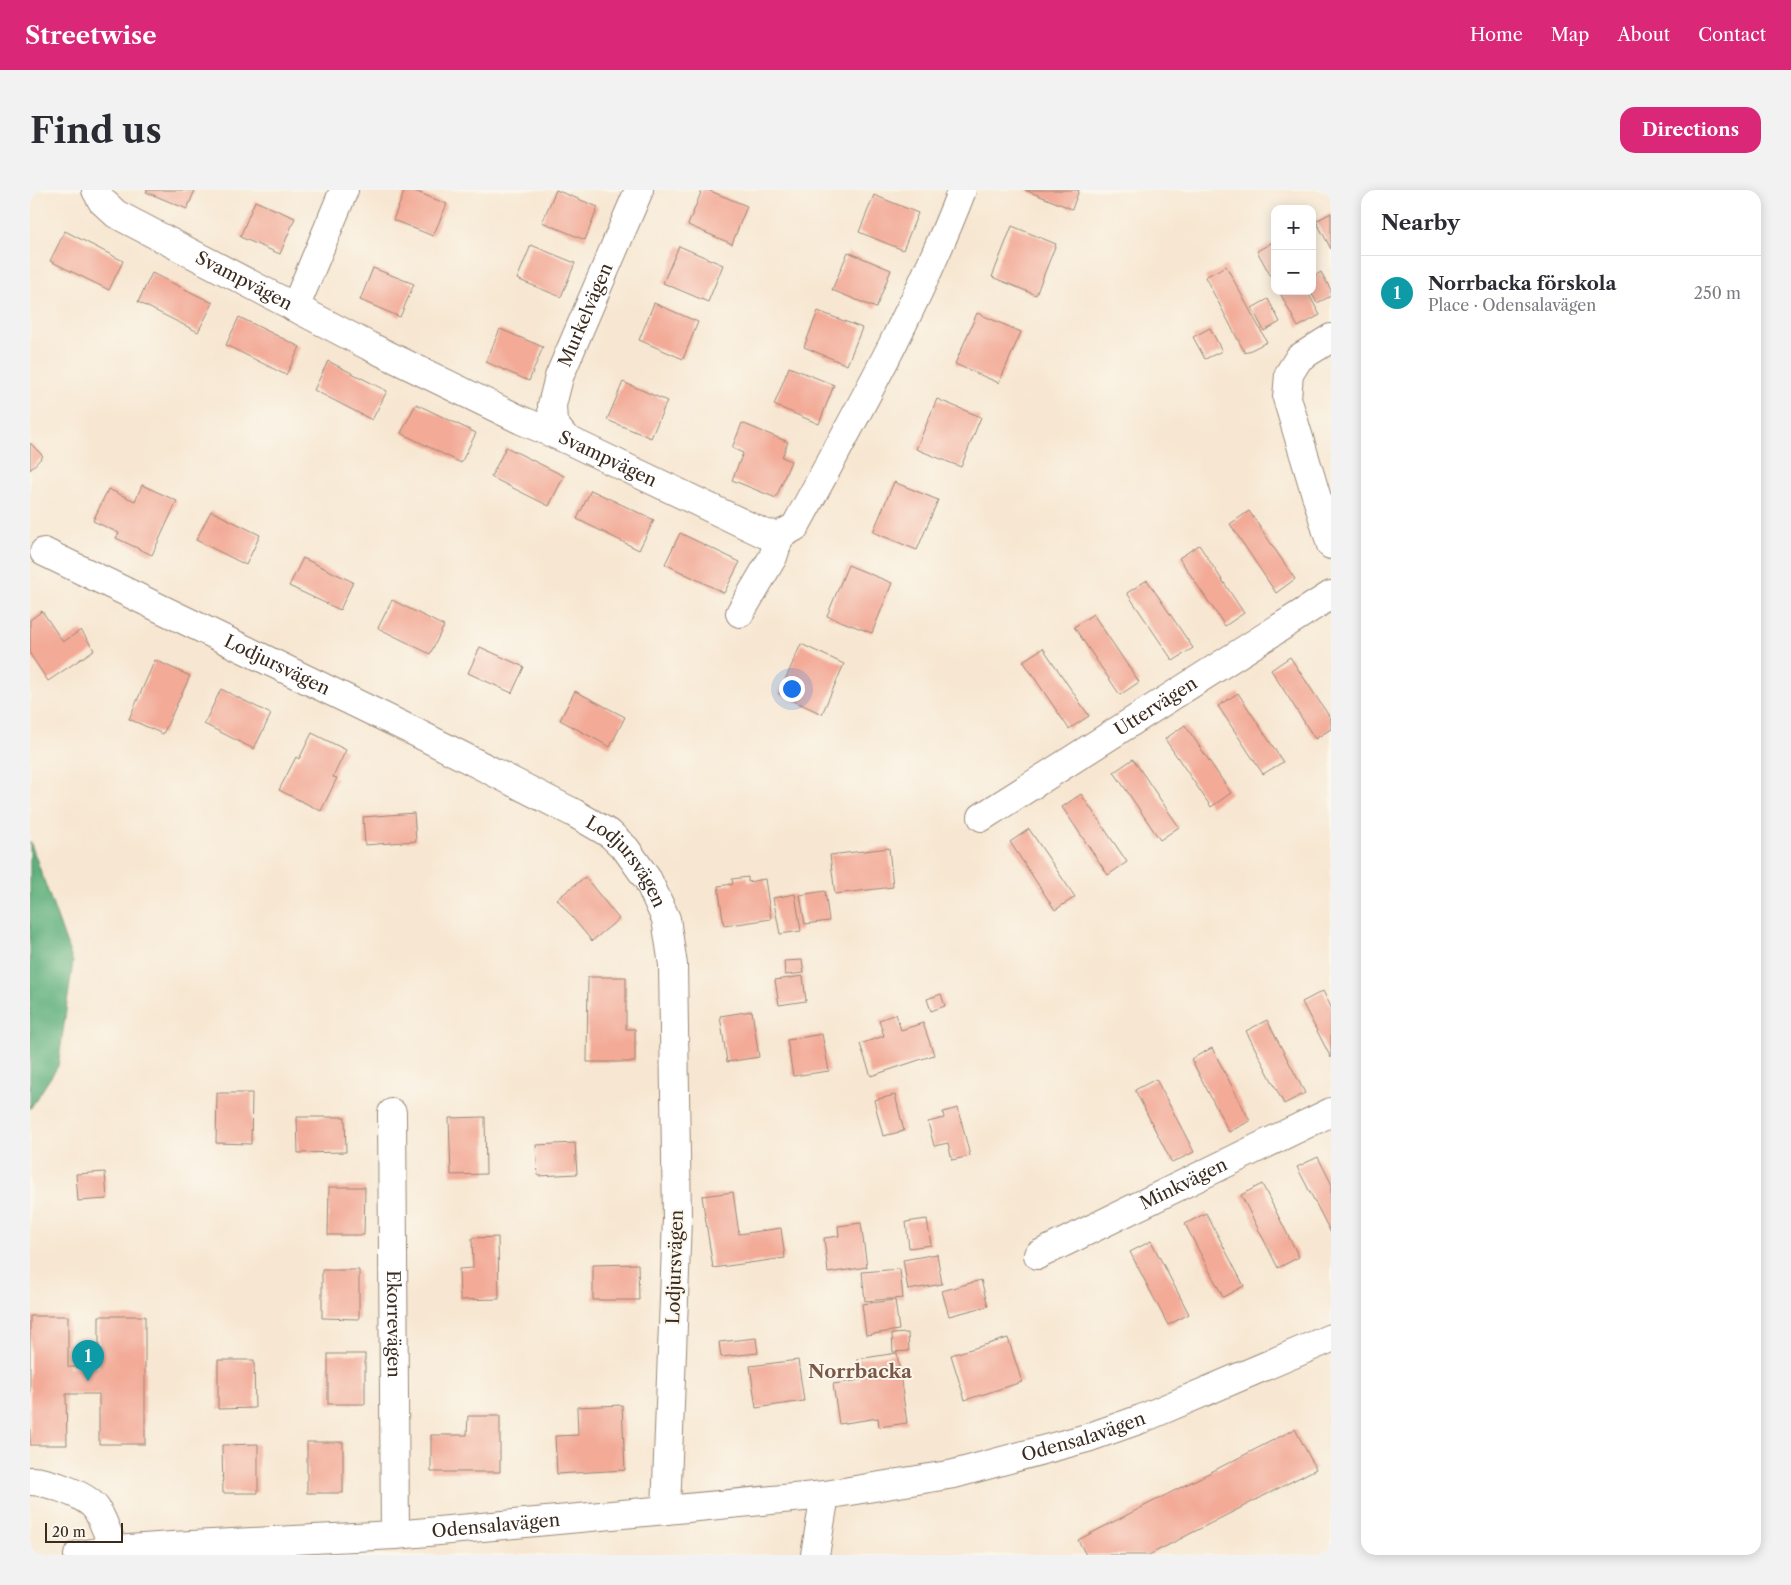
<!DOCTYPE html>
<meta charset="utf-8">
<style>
:root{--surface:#fff;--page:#f2f2f3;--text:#2b2b33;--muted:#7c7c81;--line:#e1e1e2;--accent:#db2777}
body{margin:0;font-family:"Libre Caslon Text",serif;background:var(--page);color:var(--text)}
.controls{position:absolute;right:15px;top:15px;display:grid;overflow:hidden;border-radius:10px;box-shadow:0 2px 12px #0003}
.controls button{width:45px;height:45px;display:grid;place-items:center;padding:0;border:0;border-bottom:1px solid var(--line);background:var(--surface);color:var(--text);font:25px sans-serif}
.scale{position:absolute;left:15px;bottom:12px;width:78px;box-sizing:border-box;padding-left:5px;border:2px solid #3b2a1e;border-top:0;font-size:14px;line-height:18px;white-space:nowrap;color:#3b2a1e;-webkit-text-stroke:4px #fbf7ec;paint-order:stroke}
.you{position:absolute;left:761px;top:498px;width:18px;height:18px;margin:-12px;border:4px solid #fff;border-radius:50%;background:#1a73e8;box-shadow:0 0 0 8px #1a73e833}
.badge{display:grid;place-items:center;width:32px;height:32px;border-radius:50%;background:var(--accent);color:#fff;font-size:16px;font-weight:700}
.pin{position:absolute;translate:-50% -41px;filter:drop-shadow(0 1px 2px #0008)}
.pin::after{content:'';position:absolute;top:26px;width:18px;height:15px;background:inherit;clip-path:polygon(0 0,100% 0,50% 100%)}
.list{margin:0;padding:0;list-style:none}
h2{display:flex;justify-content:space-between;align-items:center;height:65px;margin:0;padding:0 20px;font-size:21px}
h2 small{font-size:16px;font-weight:400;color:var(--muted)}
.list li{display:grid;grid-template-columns:32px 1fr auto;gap:15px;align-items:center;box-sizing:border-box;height:75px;padding:0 20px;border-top:1px solid var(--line)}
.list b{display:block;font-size:19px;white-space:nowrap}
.list p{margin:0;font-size:16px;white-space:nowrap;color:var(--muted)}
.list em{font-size:16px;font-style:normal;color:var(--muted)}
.map{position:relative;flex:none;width:1301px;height:1365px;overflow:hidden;border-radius:15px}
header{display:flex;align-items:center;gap:30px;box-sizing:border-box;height:70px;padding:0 25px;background:var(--accent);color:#fff}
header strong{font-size:24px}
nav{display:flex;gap:28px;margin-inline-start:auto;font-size:18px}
.intro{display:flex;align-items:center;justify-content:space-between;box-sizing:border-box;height:120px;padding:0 30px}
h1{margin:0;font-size:35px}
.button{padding:12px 22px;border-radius:15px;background:var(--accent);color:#fff;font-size:18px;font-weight:700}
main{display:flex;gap:30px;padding:0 30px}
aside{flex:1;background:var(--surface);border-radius:15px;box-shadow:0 2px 12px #0003}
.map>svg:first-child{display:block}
</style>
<header>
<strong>Streetwise</strong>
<nav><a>Home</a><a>Map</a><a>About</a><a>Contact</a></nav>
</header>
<div class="intro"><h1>Find us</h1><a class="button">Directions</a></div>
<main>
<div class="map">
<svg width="1301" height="1365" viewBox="0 0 1301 1365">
<rect width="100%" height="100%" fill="#fbf7ec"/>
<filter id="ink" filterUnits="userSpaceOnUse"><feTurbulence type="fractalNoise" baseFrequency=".02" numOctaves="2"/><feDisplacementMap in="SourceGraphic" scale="10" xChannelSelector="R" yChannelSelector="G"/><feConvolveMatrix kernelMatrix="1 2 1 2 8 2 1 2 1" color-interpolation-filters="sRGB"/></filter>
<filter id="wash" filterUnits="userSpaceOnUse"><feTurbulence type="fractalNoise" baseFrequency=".0096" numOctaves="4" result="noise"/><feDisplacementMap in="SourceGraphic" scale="20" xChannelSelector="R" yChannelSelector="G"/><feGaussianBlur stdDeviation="1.12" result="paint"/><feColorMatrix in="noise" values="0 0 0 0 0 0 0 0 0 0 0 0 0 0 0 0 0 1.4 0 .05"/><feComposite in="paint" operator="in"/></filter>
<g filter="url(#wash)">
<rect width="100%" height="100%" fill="#f7e7d2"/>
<path fill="#60b07d" stroke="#4e6d4e" d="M0 651 43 772 28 876 0 919Z"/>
<g id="blocks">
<g fill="#f3aa97">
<path d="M117 0H165L157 19 116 2Z"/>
<path d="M375 0H382L417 14 403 46 363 30Z"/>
<path d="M526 0 568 17 555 50 512 32Z"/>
<path d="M672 0H678L717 16 702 54 658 35Z"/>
<path d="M995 0H1049L1042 19Z"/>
<path d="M844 5 888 23 873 60 829 42Z"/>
<path d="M225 11 265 28 250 64 210 47Z"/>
<path d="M1301 23V59L1286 31Z"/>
<path d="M982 36 1026 54 1006 105 962 87Z"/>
<path d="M35 41 93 71 79 100 20 71Z"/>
<path d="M1245 51V94L1227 61Z"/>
<path d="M501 55 545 73 531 107 487 89Z"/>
<path d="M649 56 693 75 678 112 633 93Z"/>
<path d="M818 62 861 80 846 118 802 100Z"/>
<path d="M1196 76 1237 152 1215 163 1175 87Z"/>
<path d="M343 78 384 94 370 127 330 110Z"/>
<path d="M1291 82 1301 100V106L1287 113 1280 101H1282V87Z"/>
<path d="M122 83 183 113 168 142 108 112Z"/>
<path d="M1249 101H1277L1290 125 1268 137Z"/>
<path d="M1238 109 1250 132 1234 141 1222 118Z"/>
<path d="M624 113 668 132 653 169 609 150Z"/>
<path d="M788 121 832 138 817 175 774 157Z"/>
<path d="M947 123 991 142 969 193 925 174Z"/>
<path d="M209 127 270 157 256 185 196 155Z"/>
<path d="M1180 138 1192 161 1175 169 1163 147Z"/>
<path d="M470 139 513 157 499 191 456 172Z"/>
<path d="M298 171 357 201 342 230 284 200Z"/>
<path d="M759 177 804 195 789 234 744 215Z"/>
<path d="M593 192 637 211 621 248 577 230Z"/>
<path d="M907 209 951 227 931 277 886 259Z"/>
<path d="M386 214 446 243 431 273 371 243Z"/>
<path d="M712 233 758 252 752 267 761 271 746 308 702 290 713 263 702 258Z"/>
<path d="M0 253 13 266 0 280Z"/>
<path d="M476 257 534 286 519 316 461 287Z"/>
<path d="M864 292 908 310 887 360 843 342Z"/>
<path d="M112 295 147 311 122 365 86 348 89 343 63 331 78 299 105 311Z"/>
<path d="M561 300 624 330 609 360 547 329Z"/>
<path d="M181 321 230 345 216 375 166 350Z"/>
<path d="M1219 321 1265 389 1246 403 1200 334Z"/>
<path d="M650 343 710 372 694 403 635 374Z"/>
<path d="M1169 355 1214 423 1195 436 1149 368Z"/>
<path d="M273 368 323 392 310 420 259 396Z"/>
<path d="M818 375 862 393 842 443 797 426Z"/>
<path d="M1117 390 1163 458 1143 471 1097 403Z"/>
<path d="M362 410 414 436 400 464 348 438Z"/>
<path d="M12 421 33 452 51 440 64 460 18 491 0 464V430Z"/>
<path d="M1063 424 1109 492 1090 505 1044 437Z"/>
<path d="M771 454 814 474 792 524 749 504Z"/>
<path d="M450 457 494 477 482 503 438 483Z"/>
<path d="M1013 458 1059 526 1039 539 993 471Z"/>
<path d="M1260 467 1301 529V539L1285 549 1241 480Z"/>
<path d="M125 470 160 486 133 544 99 529Z"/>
<path d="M191 499 241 524 224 559 174 534Z"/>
<path d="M545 501 595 527 580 557 530 530Z"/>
<path d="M1208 503 1253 572 1233 584 1188 516Z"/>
<path d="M1155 535 1201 603 1181 617 1135 549Z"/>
<path d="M282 543 316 560 303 587 307 588 291 621 249 600 266 567 269 569Z"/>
<path d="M1103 569 1149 637 1130 650 1084 582Z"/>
<path d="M1051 604 1097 672 1078 685 1032 617Z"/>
<path d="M384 623 386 651 335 655 333 627Z"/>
<path d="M999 639 1045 707 1025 720 980 652Z"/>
<path d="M859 658 863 697 805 704 800 665Z"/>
<path d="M555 687 589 729 562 751 527 709Z"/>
<path d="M718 687V692L735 689 741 729 694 736 688 696 703 694 702 689Z"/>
<path d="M795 701 799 731 775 734 770 705Z"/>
<path d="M765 704 771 741 750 744 743 708Z"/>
<path d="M772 770 774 783 755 785 754 771Z"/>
<path d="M773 786 776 811 749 815 745 790Z"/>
<path d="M558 787H596V839H605V872H557Z"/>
<path d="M1293 801 1301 817V868L1272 812Z"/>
<path d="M911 804 915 816 901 821 897 809Z"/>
<path d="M722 821 729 867 697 872 690 826Z"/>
<path d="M866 824 871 840 893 833 904 865 841 886 830 854 854 846 849 830Z"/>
<path d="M1237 830 1275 903 1254 914 1216 841Z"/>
<path d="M792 844 799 881 763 886 757 850Z"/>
<path d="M1182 858 1220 931 1199 942 1161 869Z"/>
<path d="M1126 889 1164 962 1142 973 1105 900Z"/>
<path d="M187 903H222L221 954 186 953Z"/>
<path d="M865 905 874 941 853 946 844 910Z"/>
<path d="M928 918 940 966 922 970 918 953 904 956 898 932 914 928 913 922Z"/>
<path d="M267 927H315L316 962 268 963Z"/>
<path d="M455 927 456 984 421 985 419 928Z"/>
<path d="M545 953 547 984 508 986 506 955Z"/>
<path d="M1288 967 1301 993V1043L1267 977Z"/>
<path d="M75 982 77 1009 48 1011 46 984Z"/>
<path d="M1232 994 1269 1067 1248 1078 1211 1005Z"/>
<path d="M299 997H335L334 1045H298Z"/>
<path d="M703 1002 709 1044 751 1038 755 1068 683 1078 672 1006Z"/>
<path d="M1176 1023 1214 1096 1193 1107 1155 1034Z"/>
<path d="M897 1029 901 1055 879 1058 876 1032Z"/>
<path d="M831 1033 837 1077 798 1083 794 1048 809 1046 808 1036Z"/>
<path d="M468 1047 469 1109 430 1110 429 1079 443 1078 442 1048Z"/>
<path d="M1121 1051 1159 1124 1138 1135 1100 1062Z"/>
<path d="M907 1064 912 1094 878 1100 873 1070Z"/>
<path d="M608 1074 609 1110H563V1075Z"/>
<path d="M870 1079 873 1108 835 1111 832 1082Z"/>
<path d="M292 1080H329V1129L292 1128Z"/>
<path d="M951 1090 958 1116 919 1126 912 1101Z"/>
<path d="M865 1110 869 1140 836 1145 832 1114Z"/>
<path d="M0 1126H38V1177H69V1126H115V1254H69V1204H36L37 1255H0Z"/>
<path d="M878 1143 879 1161 863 1162 862 1144Z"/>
<path d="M726 1148 728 1163 691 1167 689 1152Z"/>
<path d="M978 1148 992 1192 935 1210 921 1165Z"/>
<path d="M867 1163 877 1233 849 1237 848 1228 809 1234 803 1194 831 1190 828 1169Z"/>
<rect x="298" y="1164" width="37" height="50"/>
<path d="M188 1170H224L225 1218 188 1219Z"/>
<path d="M768 1170 774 1211 726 1218 720 1176Z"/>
<path d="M592 1215 595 1280 527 1284 525 1246 548 1245 547 1217Z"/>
<path d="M438 1226H470V1282H401V1245H437Z"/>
<path d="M1265 1239 1286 1279 1119 1365H1056L1048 1350Z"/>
<rect x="277" y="1252" width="36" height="51"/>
<path d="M228 1254V1303H193L192 1255Z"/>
</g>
</g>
</g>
<g filter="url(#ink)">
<use href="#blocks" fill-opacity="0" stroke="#998878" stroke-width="1"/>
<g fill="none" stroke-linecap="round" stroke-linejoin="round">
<g stroke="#998878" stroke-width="30">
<g id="minor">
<path id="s1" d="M66 0 72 11 86 24 339 156 491 230 536 249 735 344 750 345 765 337C825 227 887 117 932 0"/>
<path d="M265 118 314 0"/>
<path d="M1301 148 1269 168 1259 184 1257 208 1301 355"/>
<path id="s2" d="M536 249 523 233 522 215 529 187 609 0"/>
<path id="s3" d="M14 362 387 543 544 623 580 644 596 659 618 690 636 729 643 775 647 1029 636 1320"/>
<path d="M710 423 743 367 750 345"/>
<path id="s4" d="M952 627 1301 405"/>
<path id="s5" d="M362 923 365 1345"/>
<path id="s6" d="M1008 1065 1301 922"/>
<path d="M0 1291C17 1291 58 1305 67 1320 74 1332 79 1347 84 1360"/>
<path id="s7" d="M48 1365 84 1360 142 1356 365 1345 636 1320 795 1305 924 1284 1057 1248 1111 1229 1301 1148"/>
<path d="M785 1365 795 1305"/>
</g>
</g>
<use href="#minor" stroke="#fff" stroke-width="28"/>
</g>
</g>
<g text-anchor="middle" stroke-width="4" stroke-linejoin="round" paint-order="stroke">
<g font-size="18" fill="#3b2a1e" stroke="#fbf7ec">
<text dy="6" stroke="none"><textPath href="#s1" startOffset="176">Svampvägen</textPath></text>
<text dy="6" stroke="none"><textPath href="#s2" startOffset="135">Murkelvägen</textPath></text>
<text dy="6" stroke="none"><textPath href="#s1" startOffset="581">Svampvägen</textPath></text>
<text dy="6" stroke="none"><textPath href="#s3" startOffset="259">Lodjursvägen</textPath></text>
<text dy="6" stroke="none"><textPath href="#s4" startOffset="206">Uttervägen</textPath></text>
<text dy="6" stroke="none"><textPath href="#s3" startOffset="664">Lodjursvägen</textPath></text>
<text dy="6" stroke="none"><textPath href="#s6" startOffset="162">Minkvägen</textPath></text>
<text transform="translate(645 1077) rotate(-88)" y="6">Lodjursvägen</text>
<text dy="6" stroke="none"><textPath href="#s5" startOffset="211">Ekorrevägen</textPath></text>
<text dy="6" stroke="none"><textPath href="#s7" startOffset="1015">Odensalavägen</textPath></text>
<text dy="6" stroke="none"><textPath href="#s7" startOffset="419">Odensalavägen</textPath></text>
</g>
<g font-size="19" font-weight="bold" fill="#7b5748" stroke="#fbf7ec">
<text x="830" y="1188">Norrbacka</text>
</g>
</g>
</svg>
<div class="controls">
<button>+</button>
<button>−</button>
</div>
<div class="scale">20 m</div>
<div class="you"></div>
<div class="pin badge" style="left:58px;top:1191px;background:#0f9aa8">1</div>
</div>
<aside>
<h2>Nearby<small></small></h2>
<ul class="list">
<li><span class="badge" style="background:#0f9aa8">1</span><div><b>Norrbacka förskola</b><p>Place · Odensalavägen</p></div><em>250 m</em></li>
</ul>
</aside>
</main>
